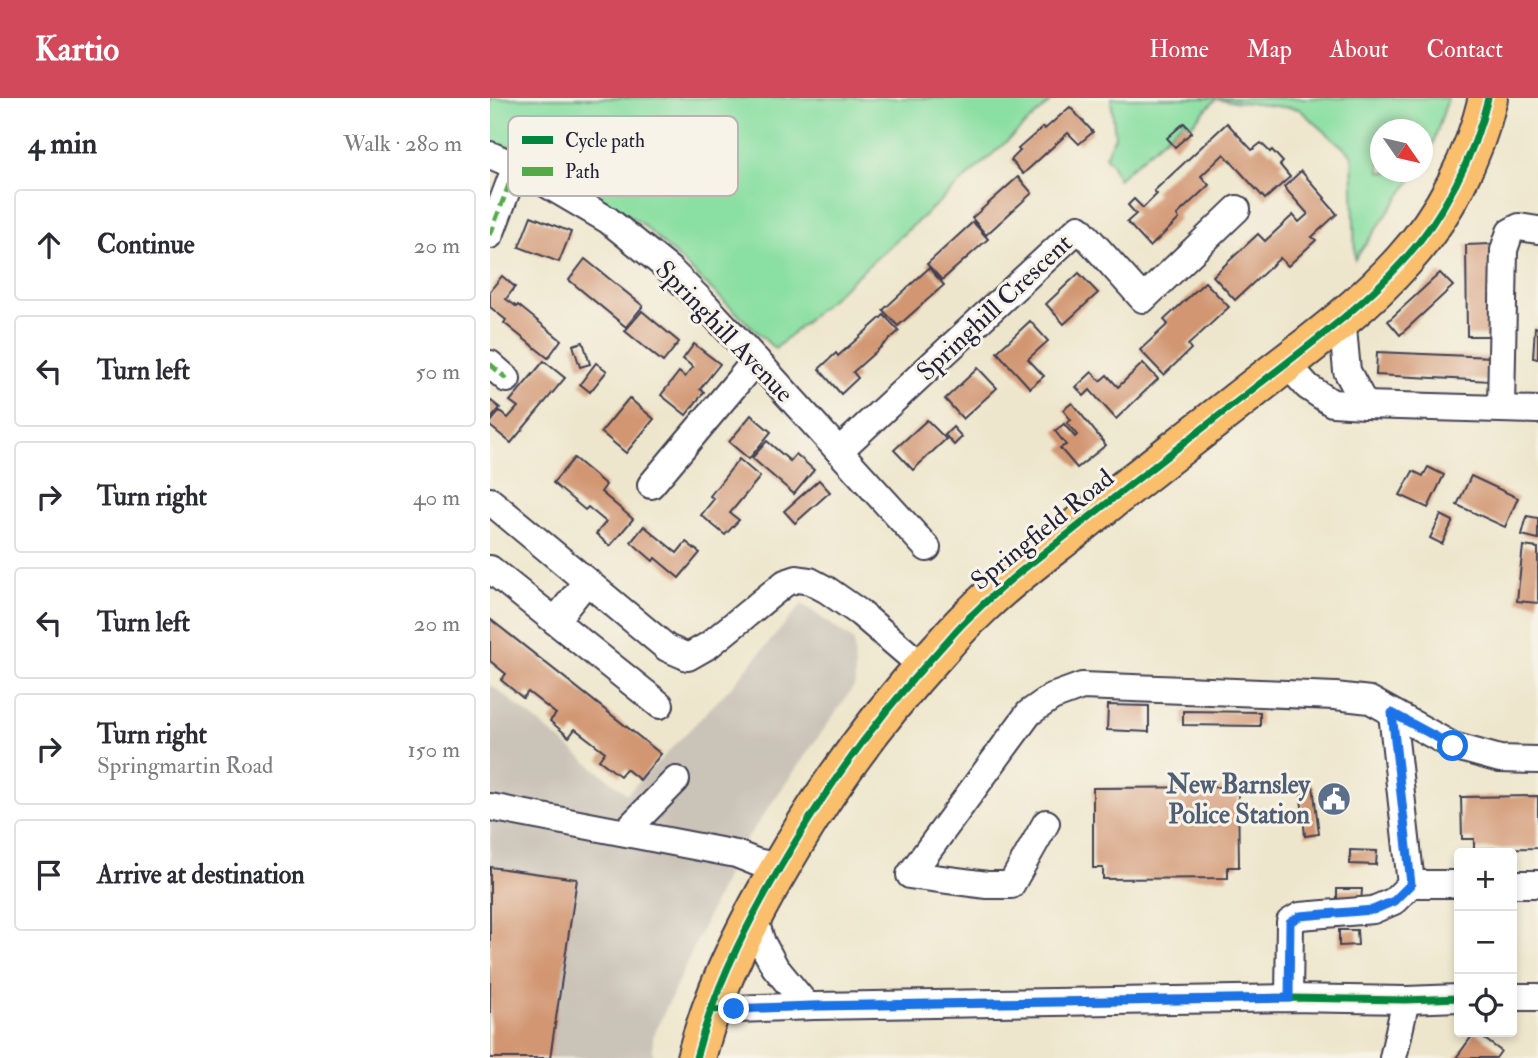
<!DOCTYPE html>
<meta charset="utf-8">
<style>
:root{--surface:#fff;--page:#f7f7f7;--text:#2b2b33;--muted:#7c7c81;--line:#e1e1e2;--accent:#d1495b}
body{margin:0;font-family:"IM FELL Double Pica",serif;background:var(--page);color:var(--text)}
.controls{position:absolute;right:21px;bottom:21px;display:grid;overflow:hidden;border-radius:7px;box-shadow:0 4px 10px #0003}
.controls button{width:63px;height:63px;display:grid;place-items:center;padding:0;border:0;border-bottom:2px solid var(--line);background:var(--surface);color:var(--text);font:35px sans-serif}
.compass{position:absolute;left:880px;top:21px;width:63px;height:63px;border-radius:50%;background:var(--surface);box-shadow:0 4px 10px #0003;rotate:124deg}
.stop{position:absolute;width:21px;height:21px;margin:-16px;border:5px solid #1a73e8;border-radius:50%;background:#fff}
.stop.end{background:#1a73e8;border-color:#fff;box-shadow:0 2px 7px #0008}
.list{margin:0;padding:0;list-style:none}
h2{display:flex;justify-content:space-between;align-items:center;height:91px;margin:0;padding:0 28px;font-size:30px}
h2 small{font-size:23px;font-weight:400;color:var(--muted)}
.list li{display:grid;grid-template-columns:46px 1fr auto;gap:21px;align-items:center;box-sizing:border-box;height:112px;margin:0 14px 14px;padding:0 14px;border:2px solid var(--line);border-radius:7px}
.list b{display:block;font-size:26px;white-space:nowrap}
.list p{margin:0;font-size:23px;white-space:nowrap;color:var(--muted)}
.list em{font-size:23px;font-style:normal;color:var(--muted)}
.icon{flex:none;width:38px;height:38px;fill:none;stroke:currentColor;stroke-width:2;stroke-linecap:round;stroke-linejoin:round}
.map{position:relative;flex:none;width:1048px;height:960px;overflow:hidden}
header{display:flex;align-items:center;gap:42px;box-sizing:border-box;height:98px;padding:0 35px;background:var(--accent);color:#fff}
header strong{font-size:33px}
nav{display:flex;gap:38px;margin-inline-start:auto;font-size:24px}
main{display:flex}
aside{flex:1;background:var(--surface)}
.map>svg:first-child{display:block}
</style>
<header>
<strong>Kartio</strong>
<nav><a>Home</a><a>Map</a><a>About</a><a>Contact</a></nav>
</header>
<main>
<aside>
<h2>4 min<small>Walk · 280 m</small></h2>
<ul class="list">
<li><svg class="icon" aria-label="ahead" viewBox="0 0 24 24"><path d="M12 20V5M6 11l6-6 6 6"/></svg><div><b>Continue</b></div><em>20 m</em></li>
<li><svg class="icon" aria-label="left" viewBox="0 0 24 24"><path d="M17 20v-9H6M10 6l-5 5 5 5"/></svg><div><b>Turn left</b></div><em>50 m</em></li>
<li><svg class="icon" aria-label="right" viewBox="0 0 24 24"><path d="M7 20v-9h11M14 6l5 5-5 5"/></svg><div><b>Turn right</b></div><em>40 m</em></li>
<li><svg class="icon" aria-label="left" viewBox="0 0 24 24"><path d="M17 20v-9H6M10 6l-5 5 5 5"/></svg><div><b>Turn left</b></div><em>20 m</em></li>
<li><svg class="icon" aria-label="right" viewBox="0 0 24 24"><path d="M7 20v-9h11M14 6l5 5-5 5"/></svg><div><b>Turn right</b><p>Springmartin Road</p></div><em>150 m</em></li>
<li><svg class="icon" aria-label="arrive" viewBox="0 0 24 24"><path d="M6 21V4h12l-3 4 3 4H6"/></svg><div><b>Arrive at destination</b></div></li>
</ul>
</aside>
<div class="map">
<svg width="1048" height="960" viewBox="0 0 1048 960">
<rect width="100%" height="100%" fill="#f7f3e8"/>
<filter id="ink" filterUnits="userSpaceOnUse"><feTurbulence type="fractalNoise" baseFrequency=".0143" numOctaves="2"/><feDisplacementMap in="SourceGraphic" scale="14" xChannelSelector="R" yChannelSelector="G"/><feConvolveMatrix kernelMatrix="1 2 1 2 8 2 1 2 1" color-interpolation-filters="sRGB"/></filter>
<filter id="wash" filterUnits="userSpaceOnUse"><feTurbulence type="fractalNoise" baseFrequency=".00686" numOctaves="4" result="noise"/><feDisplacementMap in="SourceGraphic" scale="28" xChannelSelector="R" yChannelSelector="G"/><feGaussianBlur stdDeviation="1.57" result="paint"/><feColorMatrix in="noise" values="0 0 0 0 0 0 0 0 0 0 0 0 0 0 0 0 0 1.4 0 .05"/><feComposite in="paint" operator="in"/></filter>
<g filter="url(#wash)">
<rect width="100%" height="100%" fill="#eee6cc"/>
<path fill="#cac3b8" d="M312 506 364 543 365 587 246 756 163 939V960H0V586L137 696 242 588Z"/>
<g fill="#8adfa2" stroke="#56806e" stroke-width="2">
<path d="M0 0H565L285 251 151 125 26 49 0 46Z"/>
<path d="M621 0H958L940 55 933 66 932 32H890V74H927L865 161 862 57 809 11 726 1 700 28 695 22 628 81 621 65 615 58 625 38Z"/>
</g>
<g id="blocks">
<g fill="#d29672">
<path d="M580 9 603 34 589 46 578 35 533 76 521 62 530 53 528 51 553 29 555 31Z"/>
<path d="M694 25 702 34 685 49 677 40Z"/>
<path d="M737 25 762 52 771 45 780 54 782 52 793 64 790 67 800 79 775 101 734 56 711 78 719 87 687 117 689 121 660 149 637 124 646 116 638 107 644 101 653 110 667 96 664 93Z"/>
<path d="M811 73 835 100 834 101 847 116 822 139 826 142 798 168 790 160 745 202 723 178 768 136 775 143 803 117 809 124 818 116 794 89Z"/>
<path d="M528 79 542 95 496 137 482 120Z"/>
<path d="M41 118 81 134 69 164 29 149Z"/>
<path d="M483 124 498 141 452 182 437 166Z"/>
<path d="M1001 146 1002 238H977L976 147Z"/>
<path d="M95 161 153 208 136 229 79 182Z"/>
<path d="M439 170 454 187 408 228 393 212Z"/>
<path d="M589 175 608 195 574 226 556 206Z"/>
<path d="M950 175 963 188 910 237 898 223Z"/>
<path d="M12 178 25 189 16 201 27 209 28 207 71 242 58 260 14 225 16 222 0 209V193Z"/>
<path d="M715 184 739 209 698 247 701 251 674 277 650 252 678 226 674 222Z"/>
<path d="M152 213 189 244 173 264 135 233Z"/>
<path d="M394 217 409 233 363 274 368 280 351 296 329 271 346 255 348 258Z"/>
<path d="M540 223 558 243 538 261 554 278 540 290 507 254Z"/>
<path d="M1045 229 1048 230V261L1043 260Z"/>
<path d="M93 244 100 266 90 269 83 247Z"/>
<path d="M204 246 230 266 210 291 214 294 196 317 171 297 189 274 195 279 203 269 193 261Z"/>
<path d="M887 254 1002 259 1001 283 886 277Z"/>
<path d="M54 263 75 280 21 345 0 328V325L10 313 18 320 28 309 20 303Z"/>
<path d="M106 265 117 273 100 294 90 286Z"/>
<path d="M653 265 668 281 626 321 600 292 594 298 586 289 602 274 610 283 617 277 628 289Z"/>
<path d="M488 270 507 290 473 321 455 301Z"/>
<path d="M139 300 164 321 136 355 111 334Z"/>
<path d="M0 302 10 310 0 322Z"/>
<path d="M582 305 616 347 587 370 570 350 576 347 565 333 574 326 585 339 587 337 577 325 581 322 573 312Z"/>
<path d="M261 317 281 334 259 361 239 344Z"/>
<path d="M437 322 456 341 423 372 404 352Z"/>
<path d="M463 329 472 339 464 347 455 337Z"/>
<path d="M277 343 300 363 306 356 324 372 304 396 262 360Z"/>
<path d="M84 360 116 387 111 394 143 421 120 448 106 436 116 424 98 409 95 412 63 385Z"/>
<path d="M249 361 270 379 240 415 249 422 235 437 211 417 224 401 220 398Z"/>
<path d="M938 369 954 377 938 410 910 397 923 373 933 378Z"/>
<path d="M981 378 1028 400 1015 429 967 407Z"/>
<path d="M329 382 340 394 305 425 294 413Z"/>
<path d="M951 417 963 423 952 446 940 440Z"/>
<path d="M1037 418 1048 420V441L1032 437Z"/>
<path d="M154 428 187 455 196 444 210 455 189 480 165 460 163 463 141 444Z"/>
<path d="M1033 448 1048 450V505L1027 503Z"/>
<path d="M0 521 171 656 150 682 136 671 130 678 109 662 115 654 85 631 79 639 60 623 66 616 38 594 33 600 11 582 16 576 0 563Z"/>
<path d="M618 607 659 608V634L617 632Z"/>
<path d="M693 613 770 614V628L693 627Z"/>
<path d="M823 687 829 736 815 738 810 689Z"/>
<path d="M748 689 749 769H738V780L613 781V770H603V690Z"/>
<path d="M1048 698V750L984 751V741H972L971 699Z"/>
<path d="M860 752 887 753 886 767 860 766Z"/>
<path d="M0 769 87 781 60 960H0Z"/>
<path d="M847 791H872L871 805 847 804Z"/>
<path d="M849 832H867L868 847 849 848Z"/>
<path d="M985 934 1011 953 1006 960H966Z"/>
</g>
</g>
</g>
<g filter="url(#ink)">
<use href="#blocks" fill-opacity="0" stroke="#413f51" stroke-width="2"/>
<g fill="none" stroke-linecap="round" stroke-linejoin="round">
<g stroke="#413f51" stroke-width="30">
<g id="minor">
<path d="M0 57 26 68 118 122 180 172 216 208 266 262 437 450"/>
<path d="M0 137 26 68"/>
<path d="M852 220 857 273 875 307"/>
<path d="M796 265 818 289 842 305 875 307 1048 312"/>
<path d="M0 266 17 281"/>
<path d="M1011 310 1014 152 1020 134 1029 129 1048 132"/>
<path d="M349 353 589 130 653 201 747 111"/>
<path d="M161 387 266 262"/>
<path d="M0 403 177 550 198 559 219 547 295 485 307 481 320 483 337 492 370 515 433 569"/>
<path d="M0 471 170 607"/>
<path d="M65 523 97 483"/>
<path d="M0 709 246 756 266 764 290 769"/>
<path d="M556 725 521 787H497L420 777 539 615 562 599 592 588 845 598 880 602 963 648 1010 661 1048 662"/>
<path d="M135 734 186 682"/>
<path d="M921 786H969"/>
<path d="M1022 786H1048"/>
<path d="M263 816 272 845 285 869 317 908"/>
<path d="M1022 899H1048"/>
<path d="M799 900 800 824 810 818 883 812 904 803 921 786 902 615"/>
<path d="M220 912 324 908 799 900 916 902 969 900"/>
<path d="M903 960 916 902"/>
</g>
</g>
<g stroke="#413f51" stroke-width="42">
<path id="highway" d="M206 960C226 883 263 814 304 746 347 674 392 614 449 552 460 540 471 526 484 515 514 485 549 459 582 433 643 384 706 336 768 287 818 248 871 210 913 163 954 118 984 59 998 0"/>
</g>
<use href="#minor" stroke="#fff" stroke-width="26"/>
<use href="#highway" stroke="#f9bf6d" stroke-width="38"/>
<g stroke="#53aa46" stroke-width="5" stroke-dasharray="10 5" stroke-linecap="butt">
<path d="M0 137 26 68"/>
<path d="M0 266 17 281"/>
</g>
<g stroke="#f7f3e8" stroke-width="11">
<g id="cycleway">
<path d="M220 912 324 908 799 900 916 902 969 900"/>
<path d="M206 960C226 883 263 814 304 746 347 674 392 614 449 552 460 540 471 526 484 515 514 485 549 459 582 433 643 384 706 336 768 287 818 248 871 210 913 163 954 118 984 59 998 0"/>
</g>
</g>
<use href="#cycleway" stroke="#00873e" stroke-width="7"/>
</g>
</g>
<g fill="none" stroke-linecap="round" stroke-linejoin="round" filter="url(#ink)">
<path stroke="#1a73e8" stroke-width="9" d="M244 911 324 908 799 900 800 824 810 818 883 812 904 803 921 786 902 615 963 648"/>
</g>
<defs>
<g id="civic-disc" transform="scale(1.75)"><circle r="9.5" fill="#5c6f8a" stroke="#f7f3e8"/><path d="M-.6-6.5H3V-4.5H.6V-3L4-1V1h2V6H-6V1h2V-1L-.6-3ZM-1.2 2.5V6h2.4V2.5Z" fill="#fff"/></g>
</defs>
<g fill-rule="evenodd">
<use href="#civic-disc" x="844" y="701"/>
</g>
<g text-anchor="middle" stroke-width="6" stroke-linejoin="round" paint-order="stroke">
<g font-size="26" fill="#22223b" stroke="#f7f3e8">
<text transform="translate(504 209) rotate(-43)" y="9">Springhill Crescent</text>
<text transform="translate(235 233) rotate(46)" y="9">Springhill Avenue</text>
<text transform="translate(552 431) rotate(-39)" y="9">Springfield Road</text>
</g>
<g font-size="26" font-weight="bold" fill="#4e5e75" stroke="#f7f3e8" text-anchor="end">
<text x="820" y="695">New Barnsley<tspan x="820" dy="30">Police Station</tspan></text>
</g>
</g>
<rect x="18" y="18" width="230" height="80" rx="10" fill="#f7f3e8" stroke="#b7b4b4" stroke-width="2"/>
<rect x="32" y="38" width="31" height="8" fill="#00873e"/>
<rect x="32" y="69" width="31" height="9" fill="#53aa46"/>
<g font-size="19" fill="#22223b">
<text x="75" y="49">Cycle path</text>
<text x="75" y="80">Path</text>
</g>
</svg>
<div class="controls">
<button>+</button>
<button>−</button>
<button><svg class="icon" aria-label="locate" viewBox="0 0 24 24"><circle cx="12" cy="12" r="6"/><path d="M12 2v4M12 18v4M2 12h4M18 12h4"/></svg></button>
</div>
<svg class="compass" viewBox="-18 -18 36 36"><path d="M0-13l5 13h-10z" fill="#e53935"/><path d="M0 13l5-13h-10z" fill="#7c7c81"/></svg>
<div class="stop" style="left:963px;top:648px"></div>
<div class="stop end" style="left:244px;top:911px"></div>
</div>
</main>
